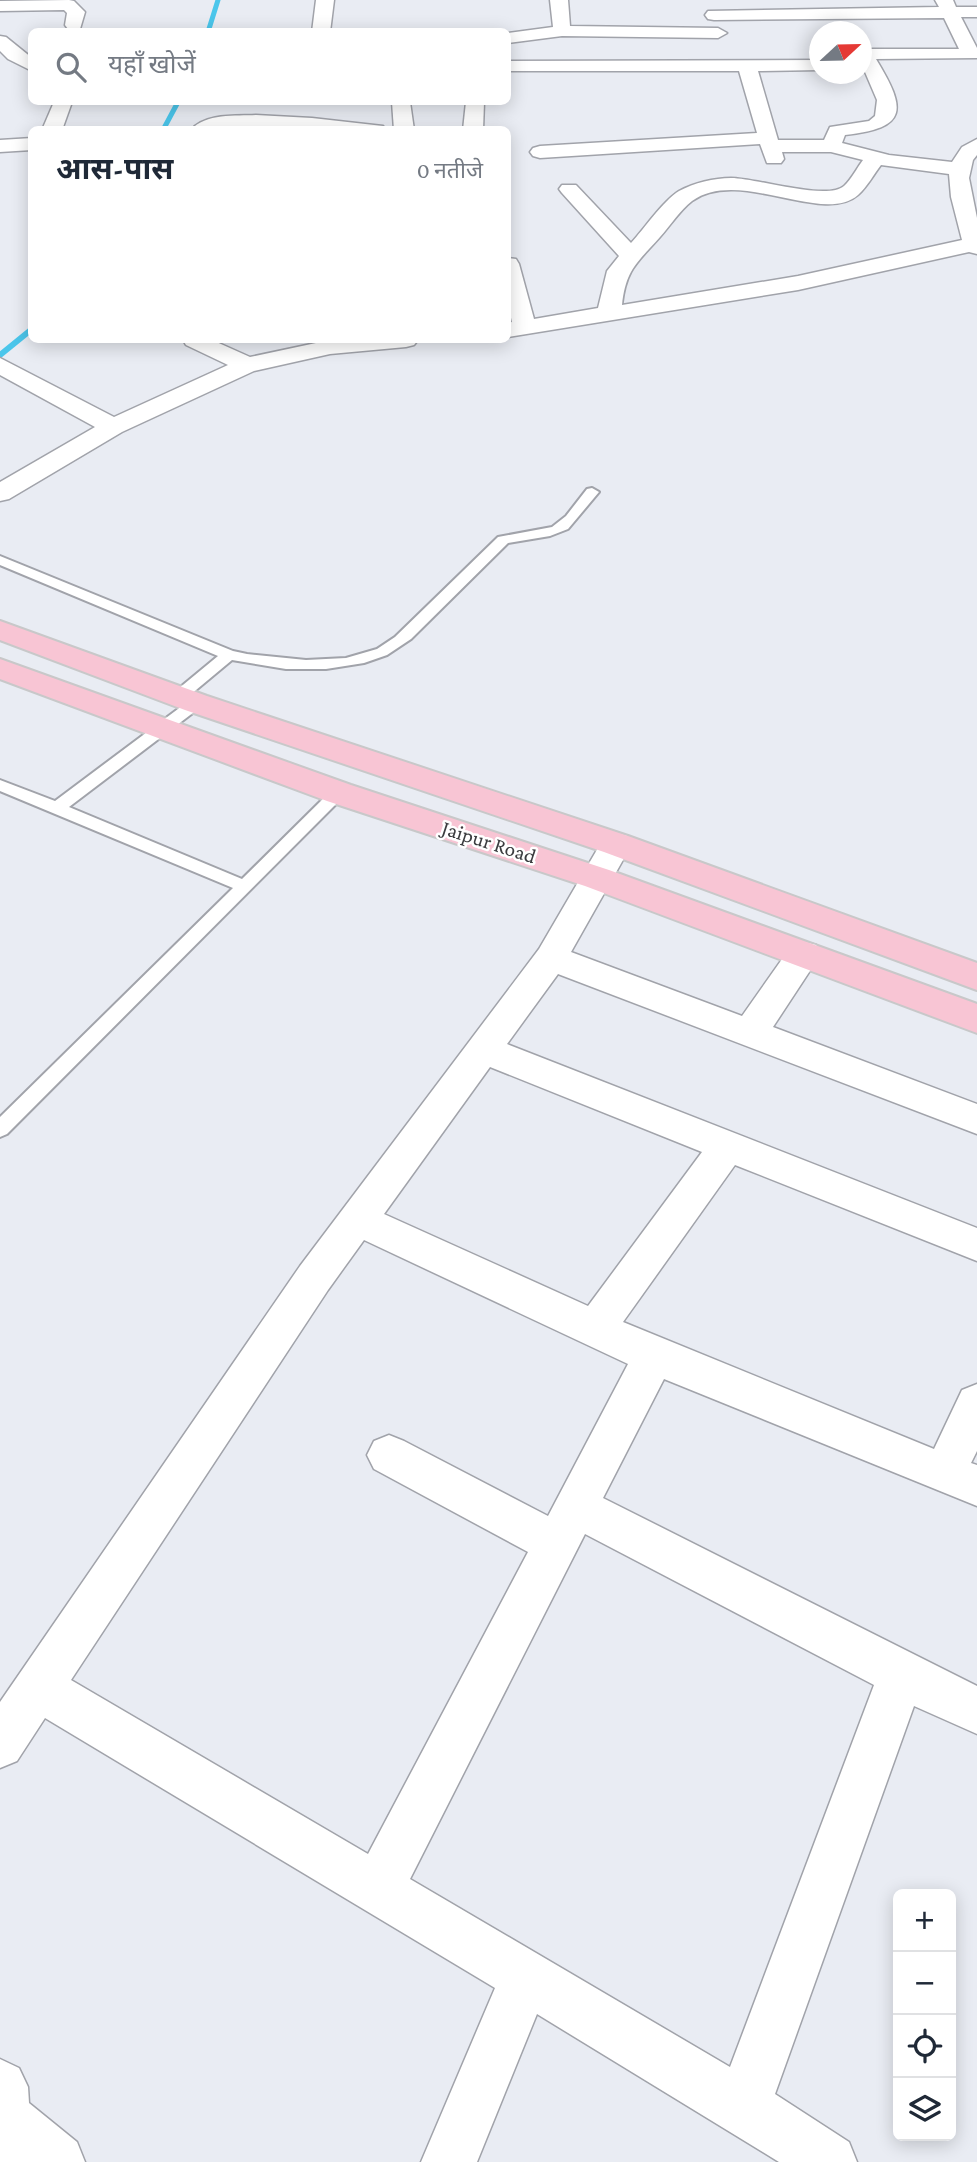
<!DOCTYPE html>
<html lang="hi">
<meta charset="utf-8">
<style>
:root{--surface:#fff;--page:#f6f6f7;--text:#1f2937;--muted:#747a83;--line:#e0e1e3}
body{margin:0;font-family:"Crimson Pro","Noto Sans Devanagari",serif;background:var(--page);color:var(--text)}
.controls{position:absolute;right:21px;bottom:21px;display:grid;overflow:hidden;border-radius:10px;box-shadow:0 4px 18px #0003}
.controls button{width:63px;height:63px;display:grid;place-items:center;padding:0;border:0;border-bottom:2px solid var(--line);background:var(--surface);color:var(--text);font:35px sans-serif}
.compass{position:absolute;left:809px;top:21px;width:63px;height:63px;border-radius:50%;background:var(--surface);box-shadow:0 4px 18px #0003;rotate:68deg}
.list{margin:0;padding:0;list-style:none}
h2{display:flex;justify-content:space-between;align-items:center;height:91px;margin:0;padding:0 28px;font-size:30px}
h2 small{font-size:23px;font-weight:400;color:var(--muted)}
.icon{flex:none;width:38px;height:38px;fill:none;stroke:currentColor;stroke-width:2;stroke-linecap:round;stroke-linejoin:round}
.map{position:relative;flex:none;width:977px;height:2162px;overflow:hidden}
.search{position:absolute;background:var(--surface);box-shadow:0 4px 18px #0003;left:28px;top:28px;width:483px;height:77px;display:flex;align-items:center;gap:18px;box-sizing:border-box;padding:0 24px;border-radius:10px;color:var(--muted);font-size:26px}
.panel{position:absolute;background:var(--surface);box-shadow:0 4px 18px #0003;left:28px;top:126px;width:483px;height:217px;border-radius:10px}
.map>svg:first-child{display:block}
</style>
<div class="map">
<svg width="977" height="2162" viewBox="0 0 977 2162">
<rect width="100%" height="100%" fill="#e9ecf3"/>
<g fill="none" stroke-linecap="round" stroke-linejoin="round">
<g stroke="#4bc6eb" stroke-width="5">
<path d="M208 32 218 0"/>
<path d="M163 130 178 102"/>
</g>
<path stroke="#4bc6eb" stroke-width="6" d="M0 355 32 329"/>
<g stroke="#a1a3aa" stroke-width="4">
<g id="lane">
<path d="M592 488 599 492 568 529 550 536 508 543 411 639 387 655 364 663 326 669H286L232 660 184 700 178 702 170 697 172 694 218 656 0 565V556L233 651 247 654 306 660 346 658 377 649 395 637 498 537 552 527 566 516 587 489Z"/>
<path d="M196 698 202 700 204 703 202 706 69 807 242 879 333 789 339 788 347 793 7 1134 0 1137V1117L233 888 0 791V780L55 801 190 700Z"/>
</g>
</g>
<g stroke="#a1a3aa" stroke-width="3">
<g id="street">
<path d="M69 0 74 1 85 12 80 29H68L65 25 67 13 64 10 0 11V1Z"/>
<path d="M316 0H334L330 32H312Z"/>
<path d="M550 0H568L570 26 718 28 727 33 718 38 562 36 508 43V33L553 27Z"/>
<path d="M935 0H953L956 7H977V17H961L977 48V58L876 59C907 110 908 128 845 135L842 143 889 155 952 162 962 147 977 139V155L973 160 969 178 977 218V254L969 252 798 290 508 337V323L512 322 508 305V258L516 259 519 264 534 319 598 308 607 271 619 256 562 193 559 189 562 185H576L631 243C644 229 663 201 679 191 694 183 714 178 731 178 756 178 827 201 844 186 851 180 857 168 863 160L831 152H782L784 159 781 163H767L760 144 540 158 533 156 530 152 533 148 540 146 757 133 739 71H508V61L820 60V70L758 71 778 140H824L830 127 869 121 875 116 877 100 862 65V46L869 49H959L944 18 714 20 708 19 705 15 708 11 939 7ZM881 165 949 174 951 197 962 240 798 276 622 305C626 269 637 263 660 237 670 226 680 210 692 201 739 167 823 226 858 195 867 187 874 174 881 165Z"/>
<path d="M0 36 6 37 32 58V71L8 59 0 51Z"/>
<path d="M54 102H72L62 130H42Z"/>
<path d="M392 102H410L414 130H394Z"/>
<path d="M466 102H484L483 130H463Z"/>
<path d="M256 115 312 118 383 126 385 130 256 127 191 130C205 113 236 116 256 115Z"/>
<path d="M32 138V150L0 152V140Z"/>
<path d="M183 340H212L250 357 330 340H418L414 345 406 347 330 354 254 371 122 432 9 499 0 501V482L95 427 0 375V358L114 417 228 365 186 345Z"/>
<path d="M616 833 627 836 632 844 571 952 742 1016 792 945 804 942 816 945 821 954 773 1027 977 1104V1134L558 974 507 1044 977 1228V1261L735 1165 623 1322 934 1449 962 1390 977 1384V1451L971 1463 977 1465V1506L664 1379 603 1498 977 1686V1734L914 1706 775 2094 849 2142 857 2162H779L537 2014 477 2162H421L495 1988 45 1718 17 1761 0 1768V1702L300 1266 539 949 605 836ZM490 1067 702 1152 588 1306 384 1214ZM364 1240 628 1364 548 1516 404 1441 389 1435 374 1441 367 1455 374 1469 528 1552 368 1854 71 1680 328 1290ZM585 1534 874 1685 730 2067 410 1879Z"/>
<path d="M0 2059 19 2068 28 2087 29 2103 77 2142 85 2162H0Z"/>
</g>
</g>
<g stroke="#c8c8c9" stroke-width="4">
<g id="primary">
<path d="M0 621 207 696 628 836 977 963V990L604 852 185 710 0 640Z"/>
<path d="M0 659 351 785 609 870 977 1004V1033L585 886 327 801 0 679Z"/>
</g>
</g>
<use href="#lane" fill="#fff" fill-rule="evenodd"/>
<use href="#street" fill="#fff" fill-rule="evenodd"/>
<use href="#primary" fill="#f8c5d4" fill-rule="evenodd"/>
</g>
<g text-anchor="middle" stroke-width="5" stroke-linejoin="round" paint-order="stroke">
<g font-size="21" fill="#3b3c3f" stroke="#fff">
<text transform="translate(489 842) rotate(18)" y="7">Jaipur Road</text>
</g>
</g>
</svg>
<div class="controls">
<button>+</button>
<button>−</button>
<button><svg class="icon" aria-label="locate" viewBox="0 0 24 24"><circle cx="12" cy="12" r="6"/><path d="M12 2v4M12 18v4M2 12h4M18 12h4"/></svg></button>
<button><svg class="icon" aria-label="layers" viewBox="0 0 24 24"><path d="M12 4l9 5-9 5-9-5zM3 14l9 5 9-5"/></svg></button>
</div>
<svg class="compass" viewBox="-18 -18 36 36"><path d="M0-13l5 13h-10z" fill="#e53935"/><path d="M0 13l5-13h-10z" fill="#747a83"/></svg>
<div class="search"><svg class="icon" aria-label="search" viewBox="0 0 24 24"><circle cx="10" cy="10" r="6"/><path d="M15 15l6 6"/></svg>यहाँ खोजें</div>
<section class="panel">
<h2>आस-पास<small>0 नतीजे</small></h2>
<ul class="list">
</ul>
</section>
</div>
